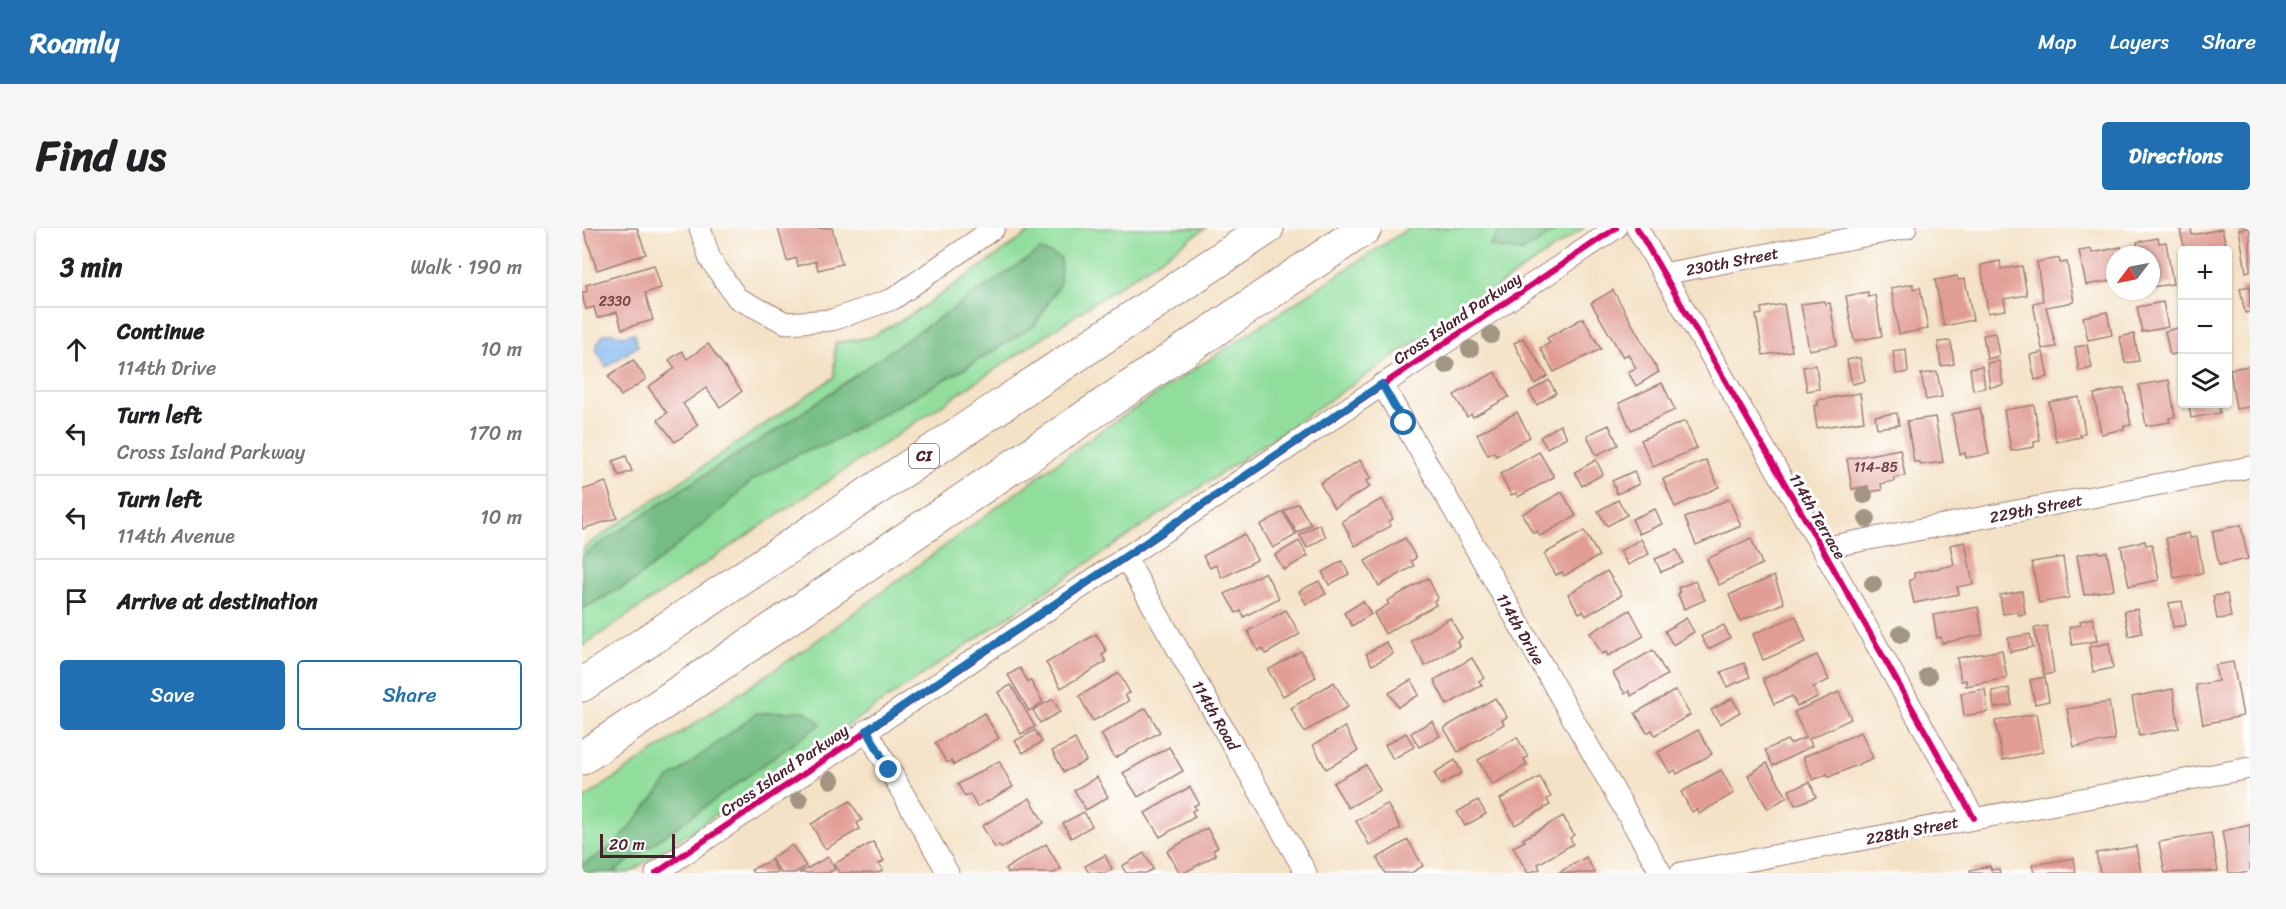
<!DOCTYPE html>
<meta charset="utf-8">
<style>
:root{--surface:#fff;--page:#f6f6f6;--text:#202124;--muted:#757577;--line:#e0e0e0;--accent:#1f6fb2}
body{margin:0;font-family:Sriracha,sans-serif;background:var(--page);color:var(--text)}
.controls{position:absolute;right:18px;top:18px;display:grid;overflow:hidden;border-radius:6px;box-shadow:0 2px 4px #0004}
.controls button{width:54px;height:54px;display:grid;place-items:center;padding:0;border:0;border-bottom:2px solid var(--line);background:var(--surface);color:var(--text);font:30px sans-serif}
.compass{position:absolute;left:1524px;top:18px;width:54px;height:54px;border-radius:50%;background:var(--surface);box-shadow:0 2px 4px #0004;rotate:238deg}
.scale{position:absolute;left:18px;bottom:15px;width:75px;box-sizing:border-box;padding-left:6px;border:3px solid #4a1f2b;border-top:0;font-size:16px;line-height:21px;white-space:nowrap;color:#4a1f2b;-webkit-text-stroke:4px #fff;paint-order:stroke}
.stop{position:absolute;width:18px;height:18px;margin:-14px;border:4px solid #1f6fb2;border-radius:50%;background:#fff}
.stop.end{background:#1f6fb2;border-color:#fff;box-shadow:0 2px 6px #0008}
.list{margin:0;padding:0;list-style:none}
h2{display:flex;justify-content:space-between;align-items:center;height:78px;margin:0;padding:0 24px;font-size:26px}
h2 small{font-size:20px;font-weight:400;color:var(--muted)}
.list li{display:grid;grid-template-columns:39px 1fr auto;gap:18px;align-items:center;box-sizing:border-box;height:84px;padding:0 24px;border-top:2px solid var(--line)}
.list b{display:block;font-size:22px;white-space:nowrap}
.list p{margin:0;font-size:20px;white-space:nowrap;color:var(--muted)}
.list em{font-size:20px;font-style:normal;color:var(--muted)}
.actions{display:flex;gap:12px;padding:18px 24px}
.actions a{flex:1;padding:14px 0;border:2px solid var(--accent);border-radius:6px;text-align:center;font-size:21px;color:var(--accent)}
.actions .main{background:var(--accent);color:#fff}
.icon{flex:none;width:33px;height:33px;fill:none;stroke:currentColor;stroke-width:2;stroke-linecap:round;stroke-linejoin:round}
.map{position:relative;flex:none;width:1668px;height:645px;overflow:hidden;border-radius:6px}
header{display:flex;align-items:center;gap:36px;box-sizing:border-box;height:84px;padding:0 30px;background:var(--accent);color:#fff}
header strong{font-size:28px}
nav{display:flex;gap:33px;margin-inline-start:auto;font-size:21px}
.intro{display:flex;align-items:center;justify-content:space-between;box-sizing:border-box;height:144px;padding:0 36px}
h1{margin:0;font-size:42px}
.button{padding:15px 27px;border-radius:6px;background:var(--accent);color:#fff;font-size:21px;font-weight:700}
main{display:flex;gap:36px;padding:0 36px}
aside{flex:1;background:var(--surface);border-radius:6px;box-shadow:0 2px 4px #0004}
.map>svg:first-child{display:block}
</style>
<header>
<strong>Roamly</strong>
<nav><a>Map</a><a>Layers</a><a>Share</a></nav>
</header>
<div class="intro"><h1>Find us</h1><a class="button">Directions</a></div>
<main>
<aside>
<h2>3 min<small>Walk · 190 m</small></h2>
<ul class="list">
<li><svg class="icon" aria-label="ahead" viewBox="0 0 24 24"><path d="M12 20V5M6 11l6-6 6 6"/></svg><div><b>Continue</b><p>114th Drive</p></div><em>10 m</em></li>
<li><svg class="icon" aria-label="left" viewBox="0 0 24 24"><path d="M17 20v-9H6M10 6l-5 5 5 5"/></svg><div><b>Turn left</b><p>Cross Island Parkway</p></div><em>170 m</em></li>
<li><svg class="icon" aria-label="left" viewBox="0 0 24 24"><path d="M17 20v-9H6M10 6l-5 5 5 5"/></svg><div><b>Turn left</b><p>114th Avenue</p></div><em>10 m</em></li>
<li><svg class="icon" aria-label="arrive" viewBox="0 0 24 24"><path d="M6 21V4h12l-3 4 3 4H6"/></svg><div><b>Arrive at destination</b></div></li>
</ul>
<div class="actions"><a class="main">Save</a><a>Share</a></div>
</aside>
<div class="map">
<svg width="1668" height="645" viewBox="0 0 1668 645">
<rect width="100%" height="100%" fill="#fff"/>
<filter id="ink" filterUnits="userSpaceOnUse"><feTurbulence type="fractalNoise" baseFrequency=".0167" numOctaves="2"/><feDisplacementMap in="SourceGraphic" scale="12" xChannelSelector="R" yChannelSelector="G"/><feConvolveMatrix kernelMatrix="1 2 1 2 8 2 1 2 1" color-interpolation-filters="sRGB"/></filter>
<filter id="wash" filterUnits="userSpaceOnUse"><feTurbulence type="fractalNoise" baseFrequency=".008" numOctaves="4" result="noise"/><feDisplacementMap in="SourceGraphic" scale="24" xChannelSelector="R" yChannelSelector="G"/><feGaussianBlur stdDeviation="1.35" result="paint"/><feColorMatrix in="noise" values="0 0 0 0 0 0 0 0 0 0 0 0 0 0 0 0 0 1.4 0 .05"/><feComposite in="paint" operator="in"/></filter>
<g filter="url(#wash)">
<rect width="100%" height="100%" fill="#f4e2c6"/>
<g fill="#91de9c" stroke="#6e7e64" stroke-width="1.5">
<path d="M454 0H624L0 418V321L252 149 253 115 289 109 332 85Z"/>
<path d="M827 0H1002L47 645H0V572L226 419 518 203Z"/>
</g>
<g fill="#74bd84" stroke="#5f6e58" stroke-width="1.5">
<path d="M919 0H978L941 24 907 18Z"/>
<path d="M458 22 479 30 478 56 453 97 382 141 246 216 216 226 169 253 140 281 52 353 0 381V328L100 261 196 201 337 103Z"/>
<path d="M224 483 239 496 30 645H0V637L33 617 87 551 175 485Z"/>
</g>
<path fill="#80b5ee" stroke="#656a8c" stroke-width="1.5" d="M30 105 41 108 52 105 56 118 24 139 15 123V116L22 106Z"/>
<g id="blocks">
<g fill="#e19c94">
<path d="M1 0H55L64 26 15 42Z"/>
<path d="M196 0H250L260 36 236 42 234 33 216 38 214 30 205 33Z"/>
<path d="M1609 0 1610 7 1640 1 1645 22H1603L1598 2Z"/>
<path d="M1668 0V43L1664 44 1657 1Z"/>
<path d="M1576 10 1577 15 1584 14 1591 56 1569 59V27H1557L1555 14Z"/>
<path d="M1539 19 1541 27H1533V52L1504 57 1497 23 1509 21 1510 25Z"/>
<path d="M1477 30 1478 35 1485 34 1492 74 1464 79 1474 119 1460 121 1451 75 1461 73 1455 34Z"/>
<path d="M1418 33 1419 41 1440 38 1445 67 1422 71 1424 82 1406 85 1399 37Z"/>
<path d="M72 37 79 60 63 65 71 92 40 101 35 84 15 90 12 79 4 81 0 67V65L5 63 4 57Z"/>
<path d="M1375 48 1376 52 1383 51 1391 92 1362 98 1353 52Z"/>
<path d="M1331 56V61L1338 59 1346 101 1317 106 1309 60Z"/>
<path d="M1668 58V84L1663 85 1658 60Z"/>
<path d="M1031 62 1077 144 1054 158 1046 144 1054 140 1046 126 1041 129 1009 75Z"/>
<path d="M1286 64V69L1293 67 1300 108 1272 113 1264 68Z"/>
<path d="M1242 73 1243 76 1248 75 1255 117 1227 122 1219 76Z"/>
<path d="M1581 74 1586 99 1560 104 1555 79Z"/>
<path d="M1202 76 1210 123 1181 127 1174 87 1180 86 1179 80Z"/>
<path d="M1525 84 1530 107 1506 112 1501 89Z"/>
<path d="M1001 90 1019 121 972 144 958 120 968 115 965 110Z"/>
<path d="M1596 100 1600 124 1588 127 1583 103Z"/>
<path d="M1413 105 1417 128 1405 131 1401 107Z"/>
<path d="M1552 106 1557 133 1543 135 1538 109Z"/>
<path d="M941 110 966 148 953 156 932 115Z"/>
<path d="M1366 113 1369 114 1372 136 1359 138 1356 114Z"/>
<path d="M126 116 160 163 138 179 124 160 101 176 116 197 93 214 76 192 85 185 66 159 93 140 87 132 100 123 105 131Z"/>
<path d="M1505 117 1510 140 1497 143 1493 119Z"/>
<path d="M1324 121 1326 144 1314 146 1311 123Z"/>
<path d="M1461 124 1466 149 1453 152 1448 127Z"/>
<path d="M1274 130H1278L1283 153 1270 156 1265 132Z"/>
<path d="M51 132 64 151 39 168 26 148Z"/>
<path d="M1417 133 1421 157 1408 159 1405 135Z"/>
<path d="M1234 137 1237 161 1225 163 1221 139Z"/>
<path d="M1400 138 1403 160 1391 162 1388 140Z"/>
<path d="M1668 138V179L1654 181 1648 141Z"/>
<path d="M913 144 927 169 891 189 889 186 885 189 872 167Z"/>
<path d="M1355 144 1360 169 1344 172 1339 146Z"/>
<path d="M967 152 974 165 955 177 947 164Z"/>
<path d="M1587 152 1593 189 1587 190 1588 194 1564 198 1557 157Z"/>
<path d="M1080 155 1093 182 1049 202 1037 175Z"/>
<path d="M1542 160 1549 197 1542 198V201L1519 206 1512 166Z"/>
<path d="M1278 165 1282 193 1235 200 1232 178 1236 177V172Z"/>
<path d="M1497 169 1503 205 1498 206 1499 209 1474 214 1467 174Z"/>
<path d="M1607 176H1637L1638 185 1609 190Z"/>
<path d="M1452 177 1458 213 1452 214V219L1429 223 1422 182Z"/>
<path d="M1398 180 1407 226 1384 230 1383 225 1378 226 1370 186Z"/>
<path d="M935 184 948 209 914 228 912 224 906 227 895 206Z"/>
<path d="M1315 185 1317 197 1295 200 1293 188Z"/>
<path d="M1353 189 1361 234 1339 237 1338 234H1332L1325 193Z"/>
<path d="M1103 193 1115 220 1071 239 1059 212Z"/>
<path d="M978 197 985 209 965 220 958 209Z"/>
<path d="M1027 197 1036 217 1014 227 1005 207Z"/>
<path d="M1318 221 1323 248 1312 250V253L1299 256 1300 262 1287 264 1286 258 1270 261 1265 231Z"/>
<path d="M957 224 972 249 936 269 934 265 929 267 918 246Z"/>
<path d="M44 228 50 243 37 248 31 233Z"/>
<path d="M778 232 789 251 784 253 788 259 752 280 738 255Z"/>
<path d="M1014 232 1021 246 1000 258 993 244Z"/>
<path d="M1124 232 1137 259 1093 279 1081 251Z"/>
<path d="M1052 243 1057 256 1035 266 1030 253Z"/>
<path d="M24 254 35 290 0 301V262Z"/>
<path d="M980 264 994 288 958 308 955 303 951 305 940 286Z"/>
<path d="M800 271 811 291 807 293 809 298 773 318 760 293Z"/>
<path d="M1147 271 1159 298 1114 317 1103 290Z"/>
<path d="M1036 272 1045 287 1025 298 1016 283Z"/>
<path d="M716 275 729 297 715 305 702 283Z"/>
<path d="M1073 281 1080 296 1057 306 1050 291Z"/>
<path d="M701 284 714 307 691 320 678 297Z"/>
<path d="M737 296 744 309 725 320 718 307Z"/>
<path d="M1659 297 1666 331 1637 337 1630 303Z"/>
<path d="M1002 303 1017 328 982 348 980 344 974 347 962 326Z"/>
<path d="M1607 305 1608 310 1615 309 1621 345 1592 350 1584 310Z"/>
<path d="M662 306 675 332 640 350 634 337 628 340 621 328Z"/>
<path d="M823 310 834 330 829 333 832 338 797 358 783 333Z"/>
<path d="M1169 310 1180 336 1137 357 1125 331Z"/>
<path d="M1059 311 1067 326 1046 337 1038 323Z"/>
<path d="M717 313 726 328 702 342 693 327Z"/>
<path d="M1563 313 1564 317 1570 316 1577 352 1547 358 1539 318Z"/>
<path d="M1383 314 1391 356 1375 359 1377 366 1332 375 1327 352 1332 351V345L1372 337 1368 317Z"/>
<path d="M1095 322 1101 335 1079 344 1073 331Z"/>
<path d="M1517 323 1518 325 1525 324 1532 361 1502 367 1495 327Z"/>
<path d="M1481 329 1487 370 1457 375 1450 334Z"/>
<path d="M760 333 767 346 747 357 740 344Z"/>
<path d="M1025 343 1040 367 1004 388 1001 383 997 385 986 366Z"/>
<path d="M683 344 697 370 662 389 659 383 654 385 643 366Z"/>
<path d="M1192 348 1202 375 1158 393 1147 367Z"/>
<path d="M846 350 856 370 852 373 854 377 803 406 792 385 807 376 805 373Z"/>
<path d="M737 353 744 366 724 376 717 363Z"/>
<path d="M1113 353 1123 372 1102 381 1096 366 1098 365 1096 360Z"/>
<path d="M1440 363 1443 386 1436 387 1435 384 1421 386 1418 367Z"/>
<path d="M1645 366 1649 389 1635 391 1631 368Z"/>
<path d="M781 373 789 386 770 398 762 385Z"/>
<path d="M1600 373 1604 397 1591 399 1587 375Z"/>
<path d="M1396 379 1401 407 1360 415 1359 409 1355 410 1351 387Z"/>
<path d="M1555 381 1560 405 1547 408 1542 383Z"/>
<path d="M704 382 718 406 684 426 680 420 676 423 666 403Z"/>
<path d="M1048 382 1062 408 1026 428 1024 424 1020 426 1008 405Z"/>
<path d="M1214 388 1224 414 1181 432 1171 406Z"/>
<path d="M868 390 880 410 875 413 877 418 843 438 829 413Z"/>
<path d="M1104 390 1112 404 1091 417 1083 403Z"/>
<path d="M1511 390 1515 413 1490 417 1487 399 1499 397 1498 393Z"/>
<path d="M1142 397 1148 410 1126 421 1119 408Z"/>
<path d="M1465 398 1472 445 1462 447 1452 400Z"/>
<path d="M514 406 525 424 520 427 524 434 479 460 464 435Z"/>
<path d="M1448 406 1451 419 1428 424 1426 410Z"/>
<path d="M804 414 811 426 790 437 784 426Z"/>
<path d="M1527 415 1531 440 1511 444 1507 419Z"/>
<path d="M1071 422 1085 447 1049 468 1047 463 1043 466 1031 445Z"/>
<path d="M1420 422 1425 450 1384 458V452L1379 453 1375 430Z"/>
<path d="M719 423 734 449 701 468 686 442Z"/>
<path d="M1235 427 1247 452 1231 459 1236 469 1215 478 1210 468 1192 476 1181 451Z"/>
<path d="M890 430 902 450 897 453 900 457 865 477 852 452Z"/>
<path d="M1651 434 1661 488 1621 496 1614 457 1636 453 1633 437Z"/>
<path d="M1162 435 1168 449 1145 459 1139 444Z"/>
<path d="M438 440 446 454 448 452 461 474 447 483 426 447Z"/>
<path d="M537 445 548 465 543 467 547 473 511 493 497 468Z"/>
<path d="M1463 449 1467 473 1453 476 1448 452Z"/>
<path d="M829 452 837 467 816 479 807 465Z"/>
<path d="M752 454 766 479 722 504 709 480Z"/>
<path d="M429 457 453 499 439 506 416 464Z"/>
<path d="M1427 460 1430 477 1412 480 1410 463Z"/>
<path d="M1403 461 1406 484 1382 488 1379 465Z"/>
<path d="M1591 461 1597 500 1557 508 1550 469Z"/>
<path d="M1094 462 1108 487 1073 507 1070 502 1065 505 1053 485Z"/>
<path d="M1257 464 1269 491 1227 511 1230 518 1191 538 1183 522 1205 512 1208 516 1224 509 1212 484Z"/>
<path d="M913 470 925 489 920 492 922 496 876 524 862 500Z"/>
<path d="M1150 470 1158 484 1138 496 1129 482Z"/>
<path d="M471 471 478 484 458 495 451 482Z"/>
<path d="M1527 474 1533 512 1492 519 1485 481Z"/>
<path d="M564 480 578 504 533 530 519 506Z"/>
<path d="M402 485 417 510 372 537 369 532 365 535 353 515Z"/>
<path d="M1454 486 1461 524 1421 532 1413 493Z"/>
<path d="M850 493 858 508 837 519 829 505Z"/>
<path d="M763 499 776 523 744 541 731 517Z"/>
<path d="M453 502 460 514 441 525 433 513Z"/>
<path d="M1116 502 1130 526 1095 546 1093 542 1088 545 1076 524Z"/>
<path d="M1279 504 1291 530 1247 549 1245 546 1231 552 1221 529Z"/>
<path d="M824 505 832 519 811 531 803 517Z"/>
<path d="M935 509 946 529 942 531 945 537 910 557 896 532Z"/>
<path d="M493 511 504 533 482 544 470 523Z"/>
<path d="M587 519 601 543 556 569 541 545Z"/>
<path d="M873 532 880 545 859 557 852 545Z"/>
<path d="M417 533 431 559 395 579 388 566 383 569 376 556Z"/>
<path d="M1185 535 1205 569 1186 581 1166 547Z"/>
<path d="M784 537 798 562 766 580 751 555Z"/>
<path d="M1139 542 1152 565 1117 586 1115 581 1110 584 1099 564Z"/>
<path d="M515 549 526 569 504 582 492 562Z"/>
<path d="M958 549 969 569 965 571 968 577 933 597 918 571Z"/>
<path d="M1228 554 1234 569 1213 577 1207 562Z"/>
<path d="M608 559 617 575 612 578 614 581 610 583 613 589 578 609 563 585Z"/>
<path d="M448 570 462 595 419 620 417 617 413 620 400 598Z"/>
<path d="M896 572 904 586 883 598 875 584Z"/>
<path d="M268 573 280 592 275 595 278 601 243 621 229 596Z"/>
<path d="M805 576 819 600 788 618 774 593Z"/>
<path d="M502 584 510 598 489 610 481 595Z"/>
<path d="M981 588 992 607 988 610 991 616 956 636 958 641 946 645 931 619 943 613 941 611Z"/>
<path d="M1668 597V645H1647L1640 603Z"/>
<path d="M625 600 636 619 631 622 634 627 602 645H598L585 623Z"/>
<path d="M1629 605 1636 643 1583 645 1577 614Z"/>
<path d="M826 612 841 638 829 645H803L795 630Z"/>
<path d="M291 614 302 633 297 636 301 642 296 645H257L252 636Z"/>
<path d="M464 616 479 641 472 645H426L423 641Z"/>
<path d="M210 617 224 638 213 645H199L189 630Z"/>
<path d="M1554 618 1559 645H1518L1514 625Z"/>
<path d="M562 625 571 641 564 645H544L540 638Z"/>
<path d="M523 627 530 641 523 645H507L503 638Z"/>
<path d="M246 629 253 641 246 645H217Z"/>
<path d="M1004 629 1013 645H976Z"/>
<path d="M1492 630 1494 645H1452L1450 637Z"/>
<path d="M189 632 196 645H171L169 642Z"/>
<path d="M1408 638 1409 642 1417 641 1418 645H1388V642Z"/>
</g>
</g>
</g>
<g filter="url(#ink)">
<use href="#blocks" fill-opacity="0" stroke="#9f8078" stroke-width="1.5"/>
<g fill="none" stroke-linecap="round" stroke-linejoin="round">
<g stroke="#9f8078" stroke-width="23">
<g id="street">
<path d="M118 0 128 31 155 70 204 95 250 92 311 71 412 0"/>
<path d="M1055 0 1240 320 1392 590"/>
<path d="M1081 46 1324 0"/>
<path d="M800 156 1079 645"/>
<path d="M1240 320 1668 239"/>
<path d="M543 329 724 645"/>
<path d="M285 502 366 645"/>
<path d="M74 645 1034 0"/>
<path d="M1099 645 1668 540"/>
</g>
</g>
<g stroke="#9f8078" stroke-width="35">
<g id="highway">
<path d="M0 457 685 0"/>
<path d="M0 530 783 0"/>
</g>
</g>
<use href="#street" stroke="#fff" stroke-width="21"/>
<use href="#highway" stroke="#fff" stroke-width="33"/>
<g stroke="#fff" stroke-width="10">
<g id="cycleway">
<path d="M1055 0 1240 320 1392 590"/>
<path d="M74 645 1034 0"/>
</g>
</g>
<use href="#cycleway" stroke="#d6006c" stroke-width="6"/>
</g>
<g fill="#a29683">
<circle cx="909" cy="107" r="9"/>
<circle cx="888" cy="121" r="9"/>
<circle cx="864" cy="137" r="9"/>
<circle cx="1282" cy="267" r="9"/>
<circle cx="1285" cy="291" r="9"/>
<circle cx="1291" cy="356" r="9"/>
<circle cx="1319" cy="406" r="9"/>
<circle cx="1346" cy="448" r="9"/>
<circle cx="249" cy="552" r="9"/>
<circle cx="217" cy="572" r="9"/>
</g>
</g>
<g fill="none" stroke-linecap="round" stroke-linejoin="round" filter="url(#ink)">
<path stroke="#1f6fb2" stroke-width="8" d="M307 542 285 502 800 156 822 195"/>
</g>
<g text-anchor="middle" stroke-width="6" stroke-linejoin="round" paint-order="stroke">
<g font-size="14" fill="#703e45">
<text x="33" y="78">2330</text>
<text x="1294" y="244">114-85</text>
</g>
<rect fill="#fff" stroke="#80626b" stroke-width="1.5" x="327" y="216" width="30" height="24" rx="4.5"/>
<g font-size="15" font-weight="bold" fill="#4a1f2b">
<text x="342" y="233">CI</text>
</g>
<g font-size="16" fill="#4a1f2b" stroke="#fff">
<text transform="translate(1150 33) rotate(-11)" y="6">230th Street</text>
<text transform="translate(875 90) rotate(-34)" y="6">Cross Island Parkway</text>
<text transform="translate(1454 280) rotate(-11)" y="6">229th Street</text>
<text transform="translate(1236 288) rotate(60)" y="6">114th Terrace</text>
<text transform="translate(939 401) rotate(60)" y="6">114th Drive</text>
<text transform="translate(634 487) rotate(60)" y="6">114th Road</text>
<text transform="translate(202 542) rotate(-34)" y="6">Cross Island Parkway</text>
<text transform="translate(1330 602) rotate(-11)" y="6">228th Street</text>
</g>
</g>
</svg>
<div class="controls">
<button>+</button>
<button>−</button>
<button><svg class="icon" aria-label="layers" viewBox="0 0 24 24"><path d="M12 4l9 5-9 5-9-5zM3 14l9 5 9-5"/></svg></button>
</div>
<svg class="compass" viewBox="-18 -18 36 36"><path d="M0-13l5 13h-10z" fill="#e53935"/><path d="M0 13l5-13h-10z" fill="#757577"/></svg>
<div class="scale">20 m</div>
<div class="stop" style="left:822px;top:195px"></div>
<div class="stop end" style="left:307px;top:542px"></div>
</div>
</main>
